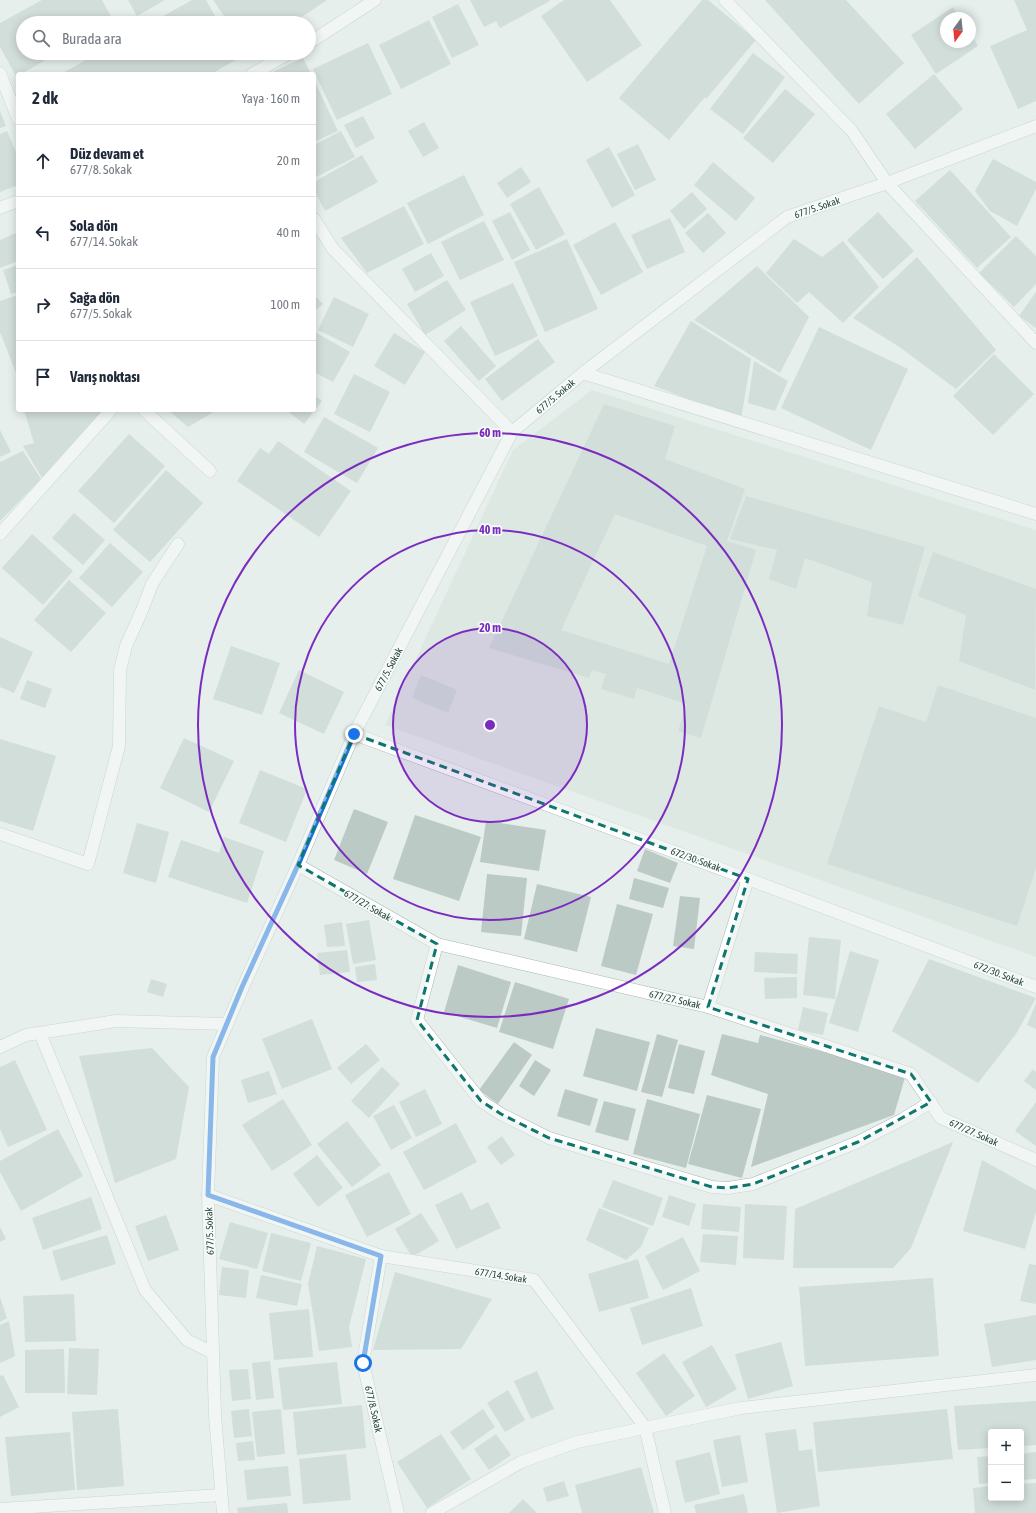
<!DOCTYPE html>
<html lang="tr">
<meta charset="utf-8">
<style>
:root{--surface:#fff;--page:#f6f6f7;--text:#1f2937;--muted:#747a83;--line:#e0e1e3}
body{margin:0;font-family:"Asap Condensed",sans-serif;background:var(--page);color:var(--text)}
.controls{position:absolute;right:12px;bottom:12px;display:grid;overflow:hidden;border-radius:4px;box-shadow:0 2px 10px #0003}
.controls button{width:36px;height:36px;display:grid;place-items:center;padding:0;border:0;border-bottom:1px solid var(--line);background:var(--surface);color:var(--text);font:20px sans-serif}
.compass{position:absolute;left:940px;top:12px;width:36px;height:36px;border-radius:50%;background:var(--surface);box-shadow:0 2px 10px #0003;rotate:195deg}
.stop{position:absolute;width:12px;height:12px;margin:-9px;border:3px solid #1a73e8;border-radius:50%;background:#fff}
.stop.end{background:#1a73e8;border-color:#fff;box-shadow:0 1px 4px #0008}
.list{margin:0;padding:0;list-style:none}
h2{display:flex;justify-content:space-between;align-items:center;height:52px;margin:0;padding:0 16px;font-size:17px}
h2 small{font-size:13px;font-weight:400;color:var(--muted)}
.list li{display:grid;grid-template-columns:26px 1fr auto;gap:12px;align-items:center;box-sizing:border-box;height:72px;padding:0 16px;border-top:1px solid var(--line)}
.list b{display:block;font-size:15px;white-space:nowrap}
.list p{margin:0;font-size:13px;white-space:nowrap;color:var(--muted)}
.list em{font-size:13px;font-style:normal;color:var(--muted)}
.icon{flex:none;width:22px;height:22px;fill:none;stroke:currentColor;stroke-width:2;stroke-linecap:round;stroke-linejoin:round}
.map{position:relative;flex:none;width:1036px;height:1513px;overflow:hidden}
.search{position:absolute;background:var(--surface);box-shadow:0 2px 10px #0003;left:16px;top:16px;width:300px;height:44px;display:flex;align-items:center;gap:10px;box-sizing:border-box;padding:0 14px;border-radius:22px;color:var(--muted);font-size:15px}
.panel{position:absolute;background:var(--surface);box-shadow:0 2px 10px #0003;left:16px;top:72px;width:300px;height:340px;border-radius:4px}
.map>svg:first-child{display:block}
</style>
<div class="map">
<svg width="1036" height="1513" viewBox="0 0 1036 1513">
<rect width="100%" height="100%" fill="#e6efeb"/>
<path fill="#d4dfda" d="M592 390 1036 530V957L385 725 513 450Z"/>
<g fill="#bbcac4" fill-rule="evenodd">
<path d="M42 0H102L114 22 23 23V53H58L21 74H18L16 76 0 47V23Z"/>
<path d="M128 0H165L137 16Z"/>
<path d="M192 0H206L219 23H151Z"/>
<path d="M213 0H327L293 23H229Z"/>
<path d="M470 0H549L550 1 500 28 496 21 484 27Z"/>
<path d="M564 0H610L642 45 587 82 541 16Z"/>
<path d="M702 0H708L756 40 706 99 705 97 669 140 619 98Z"/>
<path d="M765 0H846L904 63 859 104Z"/>
<path d="M1014 0H1036V101L1018 109 990 46 1027 30Z"/>
<path d="M458 4 479 45 452 58 432 17Z"/>
<path d="M953 7 960 18H946V42H970V33L978 46 936 74 911 35Z"/>
<path d="M429 20 451 64 401 89 379 45Z"/>
<path d="M368 43 392 94 337 120 313 69Z"/>
<path d="M98 53H236L239 58 211 74H61Z"/>
<path d="M753 53 785 77 743 134 710 109Z"/>
<path d="M303 58 311 74H268Z"/>
<path d="M934 74 963 109 915 149 886 114Z"/>
<path d="M314 80 338 131 314 142Z"/>
<path d="M785 89 815 114 773 163 743 138Z"/>
<path d="M0 111 6 126 0 128Z"/>
<path d="M363 116 375 138 356 148 344 125Z"/>
<path d="M424 122 439 148 423 157 408 131Z"/>
<path d="M7 131 18 157V185L0 192V134Z"/>
<path d="M341 131 355 157 314 178V145Z"/>
<path d="M638 144 656 180 635 190 617 154Z"/>
<path d="M609 147 635 195 612 208 586 160Z"/>
<path d="M362 155 378 182 325 211 314 190V182Z"/>
<path d="M993 159 1036 182V189L1017 226 990 211 975 191Z"/>
<path d="M713 162 755 198 736 221 694 185Z"/>
<path d="M521 167 531 182 507 198 497 183Z"/>
<path d="M950 170 1011 237 977 268 915 201Z"/>
<path d="M464 175 484 215 428 244 407 203Z"/>
<path d="M539 187 565 234 536 250 510 204Z"/>
<path d="M692 192 707 209 684 229 670 211Z"/>
<path d="M404 206 424 244 367 273 341 238Z"/>
<path d="M510 212 530 250 512 260 492 221Z"/>
<path d="M878 212 914 251 883 279 847 240Z"/>
<path d="M708 213 726 233 703 253 685 233Z"/>
<path d="M670 218 685 252 647 269 631 235Z"/>
<path d="M484 221 504 260 460 280 441 242Z"/>
<path d="M615 222 643 272 601 295 573 245Z"/>
<path d="M18 232V261L0 268V240Z"/>
<path d="M1016 236 1036 256V284L1014 307 979 273Z"/>
<path d="M567 239 598 309 545 332 514 262Z"/>
<path d="M794 239 822 257 843 241 879 287 843 323 809 292 797 303 766 273Z"/>
<path d="M431 253 444 276 415 292 402 269Z"/>
<path d="M917 257 996 350 956 389 901 348 853 318Z"/>
<path d="M18 265V292L11 294 3 270Z"/>
<path d="M757 266 809 317 780 373 694 320Z"/>
<path d="M447 280 466 310 425 335 407 304Z"/>
<path d="M513 283 538 336 495 356 470 302Z"/>
<path d="M1036 292V328L1019 316Z"/>
<path d="M18 295V378L0 332V301Z"/>
<path d="M314 295 323 304 314 312Z"/>
<path d="M334 297 369 314 353 347 318 330Z"/>
<path d="M691 321 751 359 741 419 654 386Z"/>
<path d="M461 326 496 366 479 381 444 341Z"/>
<path d="M819 327 908 369 871 450 781 408Z"/>
<path d="M315 332 350 352 333 382 314 372Z"/>
<path d="M394 333 425 352 405 385 374 366Z"/>
<path d="M538 339 555 362 502 401 485 379Z"/>
<path d="M994 354 1034 394 993 435 953 396Z"/>
<path d="M754 361 788 381 775 411 748 403Z"/>
<path d="M354 374 390 392 370 432 334 414Z"/>
<path d="M314 395 322 401 304 424 286 410H314Z"/>
<path d="M604 404 675 426 665 459 745 489 727 541 756 550 701 738 678 731 687 704 637 688 634 699 601 689 606 674 592 670 589 678 489 648ZM615 514 707 546 669 664 561 630Z"/>
<path d="M24 410H103L42 478 23 446 34 443Z"/>
<path d="M168 410H217L188 427Z"/>
<path d="M324 417 378 448 357 483 304 452Z"/>
<path d="M0 430 11 452 0 457Z"/>
<path d="M129 434 165 466 114 523 78 491Z"/>
<path d="M278 441 351 491 319 537 237 481 260 448 269 454Z"/>
<path d="M23 451 41 479 0 521V462Z"/>
<path d="M166 470 203 503 150 562 113 530Z"/>
<path d="M746 496 925 547 903 625 867 616 872 582 805 558 796 589 769 579 777 550 730 539Z"/>
<path d="M74 513 105 540 83 565 52 538Z"/>
<path d="M32 534 73 571 43 605 2 568Z"/>
<path d="M110 543 143 572 112 607 79 578Z"/>
<path d="M933 552 1036 589 1035 690 959 661 966 615 918 596Z"/>
<path d="M69 580 106 613 71 652 34 620Z"/>
<path d="M0 637 33 652 14 693 0 687Z"/>
<path d="M231 646 280 663 262 715 213 699Z"/>
<path d="M299 670 344 692 324 734 279 713Z"/>
<path d="M421 675 457 690 448 713 412 698Z"/>
<path d="M27 680 52 689 45 708 20 699Z"/>
<path d="M938 685 1036 718V868L1017 926 827 864 879 706 926 722Z"/>
<path d="M184 738 234 761 209 812 160 788Z"/>
<path d="M0 739 56 756 33 831 0 821Z"/>
<path d="M260 770 307 789 286 842 239 823Z"/>
<path d="M354 809 388 822 367 874 334 860Z"/>
<path d="M415 815 481 837 459 901 393 879Z"/>
<path d="M486 821 546 830 539 871 480 862Z"/>
<path d="M137 823 169 832 156 883 123 873Z"/>
<path d="M224 837 264 851 247 903 168 877 181 840 219 853Z"/>
<path d="M645 849 678 863 670 883 637 871Z"/>
<path d="M487 874 527 878 521 936 481 932Z"/>
<path d="M634 878 669 888 663 908 629 899Z"/>
<path d="M537 884 591 897 577 952 524 939Z"/>
<path d="M680 896 700 898 694 949 673 946Z"/>
<path d="M617 904 653 914 636 975 601 966Z"/>
<path d="M369 920 376 960 353 964 346 924Z"/>
<path d="M342 922 345 946 327 947 324 925Z"/>
<path d="M809 937 841 940 835 999 803 995Z"/>
<path d="M347 950 350 972 320 975 317 953Z"/>
<path d="M850 951 879 960 858 1032 829 1023Z"/>
<path d="M755 952 798 954 797 974 754 972Z"/>
<path d="M929 959 1036 998 1016 1034 978 1083 892 1031Z"/>
<path d="M375 964 377 980 357 982 355 967Z"/>
<path d="M458 965 511 982 497 1028 444 1012Z"/>
<path d="M797 977V998L765 999 764 978Z"/>
<path d="M151 979 167 984 163 997 147 992Z"/>
<path d="M515 982 569 999 553 1049 499 1032Z"/>
<path d="M1036 1003V1029L1027 1025Z"/>
<path d="M803 1007 828 1013 823 1035 798 1030Z"/>
<path d="M312 1019 332 1069 282 1089 262 1039Z"/>
<path d="M596 1028 650 1042 637 1091 583 1076Z"/>
<path d="M657 1034 678 1040 662 1097 641 1092Z"/>
<path d="M722 1034 758 1043 760 1035 906 1074 894 1115 751 1167 768 1094 711 1075Z"/>
<path d="M514 1042 532 1055 498 1104 479 1090Z"/>
<path d="M366 1044 380 1060 351 1084 337 1068Z"/>
<path d="M679 1044 705 1051 694 1094 668 1088Z"/>
<path d="M152 1048 189 1087 176 1159 115 1183 79 1056Z"/>
<path d="M15 1060 47 1130 8 1147 0 1129V1067Z"/>
<path d="M535 1060 551 1070 534 1096 519 1086Z"/>
<path d="M382 1067 400 1084 369 1118 351 1101Z"/>
<path d="M1033 1069 1036 1072V1090L1024 1081Z"/>
<path d="M269 1071 277 1094 248 1103 241 1080Z"/>
<path d="M425 1089 442 1124 416 1137 399 1102Z"/>
<path d="M565 1089 598 1099 590 1126 557 1116Z"/>
<path d="M707 1095 761 1109 742 1178 688 1164Z"/>
<path d="M283 1099 312 1145 272 1171 242 1125Z"/>
<path d="M647 1099 700 1114 686 1168 633 1154Z"/>
<path d="M604 1101 636 1109 628 1141 595 1132Z"/>
<path d="M1036 1102V1146L1015 1131Z"/>
<path d="M394 1105 412 1138 391 1150 373 1116Z"/>
<path d="M347 1121 381 1165 352 1187 317 1144Z"/>
<path d="M456 1123 477 1162 424 1190 403 1152Z"/>
<path d="M58 1129 83 1176 21 1211 0 1172V1161Z"/>
<path d="M502 1136 515 1155 501 1165 487 1147Z"/>
<path d="M953 1142 911 1248 893 1268H793L795 1209Z"/>
<path d="M317 1155 343 1188 318 1207 293 1174Z"/>
<path d="M982 1160 1036 1190V1212L1025 1249 963 1231Z"/>
<path d="M389 1172 411 1214 367 1237 345 1195Z"/>
<path d="M613 1180 663 1198 653 1226 602 1207Z"/>
<path d="M462 1192 471 1210 488 1202 501 1228 456 1249 435 1205Z"/>
<path d="M669 1195 696 1204 689 1226 662 1217Z"/>
<path d="M91 1197 102 1229 43 1250 32 1218Z"/>
<path d="M703 1204 741 1207 739 1232 701 1229Z"/>
<path d="M745 1204 787 1206 784 1260 743 1258Z"/>
<path d="M599 1208 649 1228 641 1247 626 1260 586 1240Z"/>
<path d="M421 1213 439 1241 412 1257 395 1229Z"/>
<path d="M166 1215 179 1250 148 1261 135 1226Z"/>
<path d="M230 1222 268 1233 257 1269 219 1259Z"/>
<path d="M0 1227 6 1239 0 1242Z"/>
<path d="M271 1233 311 1243 301 1281 262 1271Z"/>
<path d="M703 1234 738 1236 736 1265 700 1262Z"/>
<path d="M107 1235 116 1264 61 1281 52 1251Z"/>
<path d="M683 1237 700 1271 663 1290 645 1256Z"/>
<path d="M317 1246 366 1259 349 1327 352 1347 319 1351 308 1284Z"/>
<path d="M638 1259 649 1298 599 1312 588 1274Z"/>
<path d="M1029 1264 1036 1265V1304L1020 1301Z"/>
<path d="M222 1267 249 1270 246 1298 219 1295Z"/>
<path d="M395 1272 492 1299 461 1349 373 1350Z"/>
<path d="M261 1275 302 1284 297 1306 256 1298Z"/>
<path d="M933 1278 939 1356 805 1366 799 1287Z"/>
<path d="M691 1288 703 1326 642 1345 630 1308Z"/>
<path d="M74 1294 76 1341 25 1342 23 1296Z"/>
<path d="M0 1297 7 1318 0 1322Z"/>
<path d="M309 1309 313 1357 274 1360 269 1313Z"/>
<path d="M1036 1315V1360L992 1367 984 1324Z"/>
<path d="M9 1321 15 1356 0 1363V1325Z"/>
<path d="M781 1342 793 1386 748 1399 735 1354Z"/>
<path d="M712 1345 737 1389 706 1407 682 1362Z"/>
<path d="M69 1348 99 1349 97 1395 67 1394Z"/>
<path d="M64 1349 65 1393H25V1350Z"/>
<path d="M664 1353 695 1396 666 1416 636 1373Z"/>
<path d="M270 1361 274 1398 256 1400 252 1363Z"/>
<path d="M337 1362 342 1404 283 1410 278 1368Z"/>
<path d="M248 1369 251 1399 232 1401 229 1370Z"/>
<path d="M537 1371 554 1409 531 1419 514 1381Z"/>
<path d="M3 1375 19 1407 0 1417V1376Z"/>
<path d="M508 1390 525 1420 505 1432 487 1403Z"/>
<path d="M1036 1401V1445L1021 1446V1432H991V1448L958 1450 954 1406Z"/>
<path d="M362 1405 366 1448 297 1455 293 1412Z"/>
<path d="M118 1409 124 1486 77 1490 72 1412Z"/>
<path d="M249 1409 252 1436 234 1438 231 1411Z"/>
<path d="M281 1409 285 1454 257 1457 252 1412Z"/>
<path d="M483 1409 495 1427 463 1450 450 1432Z"/>
<path d="M947 1409 953 1459 818 1472 813 1422Z"/>
<path d="M796 1429 799 1451 812 1449 820 1506 777 1513 765 1433Z"/>
<path d="M70 1432 75 1490 11 1496 5 1437Z"/>
<path d="M441 1434 471 1479 427 1508 397 1462Z"/>
<path d="M496 1434 511 1455 489 1470 474 1449Z"/>
<path d="M740 1435 748 1482 722 1487 713 1440Z"/>
<path d="M253 1441 255 1460 238 1461 236 1443Z"/>
<path d="M710 1452 720 1494 685 1503 675 1461Z"/>
<path d="M1036 1452V1479L1021 1480V1454Z"/>
<path d="M346 1454 351 1500 303 1504 299 1459Z"/>
<path d="M991 1456V1483L979 1484 977 1457Z"/>
<path d="M288 1466 291 1496 247 1500 244 1470Z"/>
<path d="M641 1467 654 1513H582L575 1485Z"/>
<path d="M564 1481 569 1496 547 1502 543 1488Z"/>
<path d="M1036 1483V1513H975L973 1488 991 1486V1498H1021V1484Z"/>
<path d="M744 1494 748 1513H696L694 1505Z"/>
<path d="M523 1499 537 1513H509Z"/>
<path d="M287 1503 288 1513H238L237 1508Z"/>
</g>
<g fill="none" stroke-linecap="round" stroke-linejoin="round">
<g stroke="#a8b8b2" stroke-width="13">
<g id="minor">
<path d="M725 0 852 131 887 183 1036 343"/>
<path d="M309 43 375 0"/>
<path d="M0 73 18 119"/>
<path d="M252 74 290 53"/>
<path d="M0 208 18 201"/>
<path d="M314 219 333 249 512 432"/>
<path d="M583 373 1036 514"/>
<path d="M144 410 210 471"/>
<path d="M0 534 111 410"/>
<path d="M354 734 748 879 1036 987"/>
<path d="M0 834 88 864 119 746 120 671 126 646 143 608 152 584 178 544"/>
<path d="M298 865 437 944 708 1007 911 1074 941 1118 1036 1160"/>
<path d="M437 944 417 1020 481 1101 501 1114 549 1138 712 1187 728 1188 753 1184 858 1142 903 1119 931 1102"/>
<path d="M708 1007 748 879"/>
<path d="M40 1033 145 1290 187 1340 213 1353"/>
<path d="M0 1047 26 1035 116 1021 227 1024"/>
<path d="M208 1195 381 1256 534 1280 645 1427 665 1513"/>
<path d="M381 1256 363 1363 398 1513"/>
<path d="M0 1509 221 1495"/>
<path d="M432 1513 521 1462 577 1442 741 1408 1036 1375"/>
</g>
</g>
<g stroke="#a8b8b2" stroke-width="13">
<path id="tertiary" d="M223 1513 215 1415 208 1195 213 1057 243 987 298 865 354 734 512 432 583 373 787 217 887 183 1036 126"/>
</g>
<use href="#minor" stroke="#fff" stroke-width="12"/>
<use href="#tertiary" stroke="#fff" stroke-width="12"/>
</g>
<g fill="none" stroke-linecap="round" stroke-linejoin="round">
<path stroke="#1a73e8" stroke-width="5" d="M354 734 298 865 242 987 213 1057 208 1195 381 1256 363 1363"/>
</g>
<path d="M0 0H1036V1513H0ZM354 734 748 879 708 1007 911 1074 931 1102 858 1142 753 1184 728 1188 712 1187 549 1138 501 1114 481 1101 417 1020 437 944 298 865Z" fill="#e6efeb" fill-opacity=".55" fill-rule="evenodd"/>
<path fill="none" stroke="#0f766e" stroke-width="3" stroke-dasharray="8 5" stroke-linejoin="round" d="M354 734 748 879 708 1007 911 1074 931 1102 858 1142 753 1184 728 1188 712 1187 549 1138 501 1114 481 1101 417 1020 437 944 298 865Z"/>
<circle cx="490" cy="725" r="97" fill="#7b2cbf" fill-opacity=".12"/>
<g fill="none" stroke="#7b2cbf" stroke-width="2">
<circle cx="490" cy="725" r="97"/>
<circle cx="490" cy="725" r="195"/>
<circle cx="490" cy="725" r="292"/>
</g>
<g text-anchor="middle" stroke-width="3.5" stroke-linejoin="round" paint-order="stroke">
<g font-size="10" fill="#24423a" stroke="#f7fbf9">
<text transform="translate(817 207) rotate(-19)" y="4">677/5. Sokak</text>
<text transform="translate(555 396) rotate(-40)" y="4">677/5. Sokak</text>
<text transform="translate(388 669) rotate(-62)" y="4">677/5. Sokak</text>
<text transform="translate(696 859) rotate(20)" y="4">672/30. Sokak</text>
<text transform="translate(368 905) rotate(30)" y="4">677/27. Sokak</text>
<text transform="translate(999 973) rotate(21)" y="4">672/30. Sokak</text>
<text transform="translate(675 999) rotate(13)" y="4">677/27. Sokak</text>
<text transform="translate(974 1132) rotate(24)" y="4">677/27. Sokak</text>
<text transform="translate(209 1231) rotate(-92)" y="4">677/5. Sokak</text>
<text transform="translate(501 1275) rotate(9)" y="4">677/14. Sokak</text>
<text transform="translate(374 1409) rotate(77)" y="4">677/8. Sokak</text>
</g>
</g>
<circle cx="490" cy="725" r="6" fill="#7b2cbf" stroke="#f7fbf9" stroke-width="2"/>
<g font-size="12" text-anchor="middle" font-weight="bold" fill="#7b2cbf" stroke="#f7fbf9" stroke-width="3.5" stroke-linejoin="round" paint-order="stroke">
<text x="490" y="437">60 m</text>
<text x="490" y="534">40 m</text>
<text x="490" y="632">20 m</text>
</g>
</svg>
<div class="controls">
<button>+</button>
<button>−</button>
</div>
<svg class="compass" viewBox="-18 -18 36 36"><path d="M0-13l5 13h-10z" fill="#e53935"/><path d="M0 13l5-13h-10z" fill="#747a83"/></svg>
<div class="stop" style="left:363px;top:1363px"></div>
<div class="stop end" style="left:354px;top:734px"></div>
<div class="search"><svg class="icon" aria-label="search" viewBox="0 0 24 24"><circle cx="10" cy="10" r="6"/><path d="M15 15l6 6"/></svg>Burada ara</div>
<section class="panel">
<h2>2 dk<small>Yaya · 160 m</small></h2>
<ul class="list">
<li><svg class="icon" aria-label="ahead" viewBox="0 0 24 24"><path d="M12 20V5M6 11l6-6 6 6"/></svg><div><b>Düz devam et</b><p>677/8. Sokak</p></div><em>20 m</em></li>
<li><svg class="icon" aria-label="left" viewBox="0 0 24 24"><path d="M17 20v-9H6M10 6l-5 5 5 5"/></svg><div><b>Sola dön</b><p>677/14. Sokak</p></div><em>40 m</em></li>
<li><svg class="icon" aria-label="right" viewBox="0 0 24 24"><path d="M7 20v-9h11M14 6l5 5-5 5"/></svg><div><b>Sağa dön</b><p>677/5. Sokak</p></div><em>100 m</em></li>
<li><svg class="icon" aria-label="arrive" viewBox="0 0 24 24"><path d="M6 21V4h12l-3 4 3 4H6"/></svg><div><b>Varış noktası</b></div></li>
</ul>
</section>
</div>
